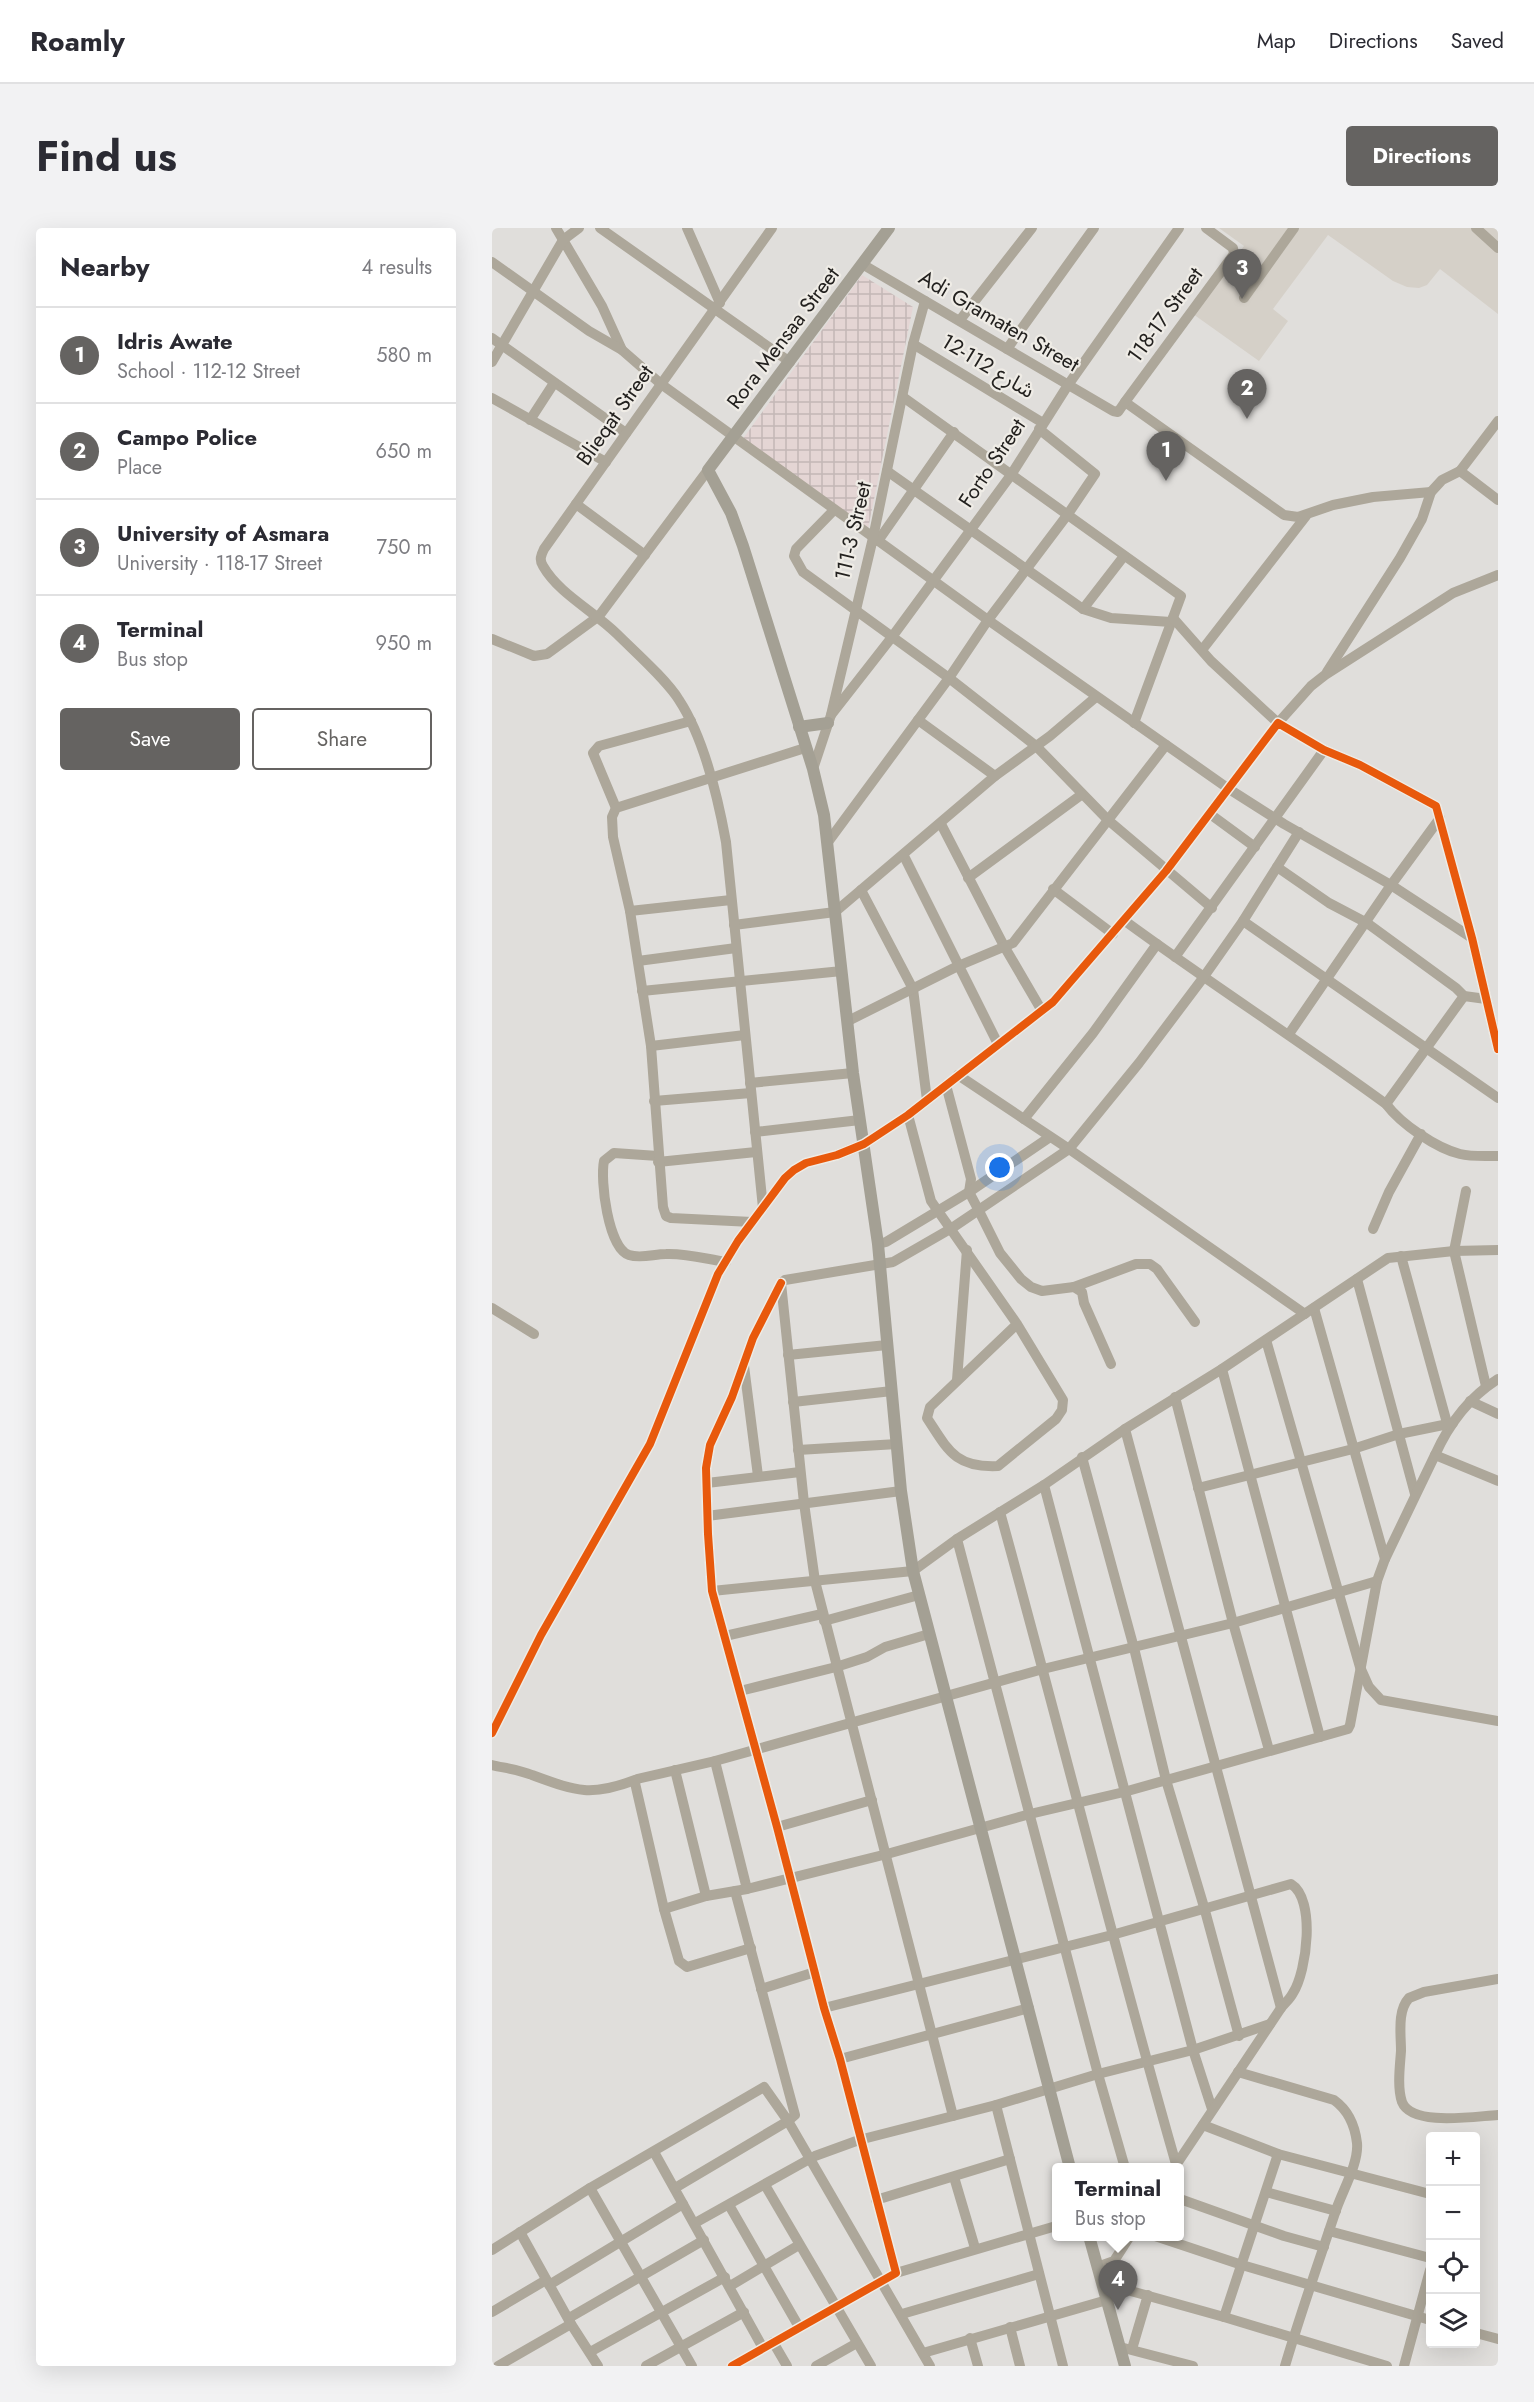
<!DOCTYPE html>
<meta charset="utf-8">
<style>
:root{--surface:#fff;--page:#f2f2f3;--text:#2b2b33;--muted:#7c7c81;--line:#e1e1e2;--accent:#656361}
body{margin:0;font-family:Jost,"Noto Sans Arabic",sans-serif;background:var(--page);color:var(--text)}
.controls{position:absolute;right:18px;bottom:18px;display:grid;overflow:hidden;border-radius:6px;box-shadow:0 6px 24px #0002}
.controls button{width:54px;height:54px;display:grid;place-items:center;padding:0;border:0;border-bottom:2px solid var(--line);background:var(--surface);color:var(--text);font:30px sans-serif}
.you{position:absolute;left:508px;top:940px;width:21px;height:21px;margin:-15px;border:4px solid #fff;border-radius:50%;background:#1a73e8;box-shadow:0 0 0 9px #1a73e833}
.badge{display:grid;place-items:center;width:39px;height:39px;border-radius:50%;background:var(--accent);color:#fff;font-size:20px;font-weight:700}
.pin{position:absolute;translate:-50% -50px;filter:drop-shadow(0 2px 3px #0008)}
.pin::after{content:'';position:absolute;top:32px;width:21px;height:18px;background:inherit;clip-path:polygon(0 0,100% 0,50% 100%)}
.popup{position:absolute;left:560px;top:1935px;width:132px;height:78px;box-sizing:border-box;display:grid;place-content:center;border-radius:6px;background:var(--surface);filter:drop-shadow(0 2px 4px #0005);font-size:20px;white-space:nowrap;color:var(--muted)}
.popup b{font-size:22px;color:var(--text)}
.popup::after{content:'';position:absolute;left:50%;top:100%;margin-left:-12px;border:12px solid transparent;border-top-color:var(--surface)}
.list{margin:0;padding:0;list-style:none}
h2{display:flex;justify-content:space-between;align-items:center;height:78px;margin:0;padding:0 24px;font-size:26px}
h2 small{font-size:20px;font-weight:400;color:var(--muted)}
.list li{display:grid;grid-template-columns:39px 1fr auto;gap:18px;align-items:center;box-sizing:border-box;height:96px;padding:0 24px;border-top:2px solid var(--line)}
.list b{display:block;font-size:22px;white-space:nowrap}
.list p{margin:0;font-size:20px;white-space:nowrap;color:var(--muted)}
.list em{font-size:20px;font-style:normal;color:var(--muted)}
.actions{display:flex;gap:12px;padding:18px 24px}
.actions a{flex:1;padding:14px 0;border:2px solid var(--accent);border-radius:6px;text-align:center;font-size:21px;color:var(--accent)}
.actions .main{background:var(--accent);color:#fff}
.icon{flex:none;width:33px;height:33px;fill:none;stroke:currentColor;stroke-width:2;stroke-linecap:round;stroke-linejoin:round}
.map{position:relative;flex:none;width:1006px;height:2138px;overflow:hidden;border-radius:6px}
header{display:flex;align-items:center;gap:36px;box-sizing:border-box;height:84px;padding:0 30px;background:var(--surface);border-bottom:2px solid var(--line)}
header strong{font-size:28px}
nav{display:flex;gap:33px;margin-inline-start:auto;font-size:21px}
.intro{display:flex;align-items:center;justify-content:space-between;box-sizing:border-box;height:144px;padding:0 36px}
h1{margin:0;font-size:42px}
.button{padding:15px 27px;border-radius:6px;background:var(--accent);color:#fff;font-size:21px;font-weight:700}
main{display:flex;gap:36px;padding:0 36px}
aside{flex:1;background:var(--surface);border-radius:6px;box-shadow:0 6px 24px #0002}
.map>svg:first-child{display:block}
</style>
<header>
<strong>Roamly</strong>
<nav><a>Map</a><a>Directions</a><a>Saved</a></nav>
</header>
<div class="intro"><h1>Find us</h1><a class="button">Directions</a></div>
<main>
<aside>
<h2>Nearby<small>4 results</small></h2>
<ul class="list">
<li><span class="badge">1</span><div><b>Idris Awate</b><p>School · 112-12 Street</p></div><em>580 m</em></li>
<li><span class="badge">2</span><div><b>Campo Police</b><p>Place</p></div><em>650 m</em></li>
<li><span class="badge">3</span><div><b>University of Asmara</b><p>University · 118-17 Street</p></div><em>750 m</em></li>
<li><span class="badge">4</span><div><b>Terminal</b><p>Bus stop</p></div><em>950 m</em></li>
</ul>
<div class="actions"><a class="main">Save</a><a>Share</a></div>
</aside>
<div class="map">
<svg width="1006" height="2138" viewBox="0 0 1006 2138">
<defs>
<pattern id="industrial-grid" width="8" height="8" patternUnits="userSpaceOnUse" patternTransform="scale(1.5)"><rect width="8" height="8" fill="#e4d5d4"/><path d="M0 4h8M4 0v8" fill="none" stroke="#c3b7b6"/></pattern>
</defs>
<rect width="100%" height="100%" fill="#e0dedb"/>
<path fill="url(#industrial-grid)" d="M370 47 421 79 376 301 250 212Z"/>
<path fill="#d5d0c8" d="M727 0H1006V86L948 41 935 57 927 60 915 59 901 53 836 7 781 81 796 93 767 133 701 86 752 18Z"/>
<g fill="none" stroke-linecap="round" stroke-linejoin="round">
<g stroke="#ada79a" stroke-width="10">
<path d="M64 0 110 78 130 122"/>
<path d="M108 0 298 134"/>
<path d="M195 0 228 75"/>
<path d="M984 0 1006 20"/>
<path d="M0 34 97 103 130 122 169 156 496 392 737 561 792 596 899 657 980 710"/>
<path d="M370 36 621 183 626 184 633 174 792 287 806 289 841 277 881 269 939 264"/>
<path d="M752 70 802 0"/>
<path d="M468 92 540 0"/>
<path d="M0 110 134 205"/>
<path d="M421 116 551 195"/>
<path d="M515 121 602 0"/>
<path d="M0 134 71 12 87 0"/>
<path d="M411 169 689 368 642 495"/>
<path d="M0 170 114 234"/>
<path d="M633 174 742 26 741 20 714 0"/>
<path d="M38 192 62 155"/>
<path d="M1006 193 968 243 1006 272"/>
<path d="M395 243 591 381 619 390 679 394"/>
<path d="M84 276 153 327"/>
<path d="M342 282 304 321 302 328 311 344 457 450 544 518 616 592 720 680"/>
<path d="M386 313 462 204"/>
<path d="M591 381 632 328"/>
<path d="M681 390 719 433 786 495 819 458 833 447 961 365 1006 347"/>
<path d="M0 411 42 428 55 426 107 388 216 242"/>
<path d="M710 422 814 288"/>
<path d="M835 444 908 330 930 291 939 264 950 252 968 243"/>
<path d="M339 487 400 409 519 247 576 157 687 0"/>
<path d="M426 492 503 548"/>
<path d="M321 541 339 487 381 310 421 116 433 73"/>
<path d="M124 580 101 525 107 518 199 493"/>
<path d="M718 586 763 619"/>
<path d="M449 596 512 718 550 783"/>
<path d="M336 614 457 450 496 392 576 286 603 246 547 201"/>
<path d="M412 628 506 816"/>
<path d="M785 639 837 675 875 695 964 760 972 768 994 771"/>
<path d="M476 650 589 567"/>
<path d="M561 661 621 706"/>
<path d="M369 662 421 761 435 872"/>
<path d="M138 683 239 672"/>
<path d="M633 693C719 756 808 813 894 876 909 896 944 920 968 926 980 929 993 928 1006 928"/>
<path d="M751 693 1006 870"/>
<path d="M242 697 343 684 503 548 558 508 604 469"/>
<path d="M683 729 832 522"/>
<path d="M146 733 244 720"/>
<path d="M150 763 350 743"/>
<path d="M356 793 466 738 521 715 674 517"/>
<path d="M797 806 899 657 948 590"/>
<path d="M159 818 253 807"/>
<path d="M466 847 577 921 813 1086"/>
<path d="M258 855 361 845"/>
<path d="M454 857 479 951 477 964 486 981 508 1025 529 1051 539 1059 550 1063 582 1059 590 1064 592 1075 619 1136"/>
<path d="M162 873 259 865"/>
<path d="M894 876 972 768"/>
<path d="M416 887 439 973 525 1096 571 1172 570 1182 564 1191 506 1238C463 1240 456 1222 435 1190L438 1179 525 1096"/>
<path d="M532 891 601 805 665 716"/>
<path d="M263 904 368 892"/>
<path d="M166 928 122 925 112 933C108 952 116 1020 137 1027 149 1031 162 1026 174 1026 194 1025 214 1031 234 1034"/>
<path d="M166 934 264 924"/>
<path d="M974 963 962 1023 994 1158"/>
<path d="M271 980 234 614C226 570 212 510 187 472 175 452 142 423 125 406 102 383 67 366 51 338 47 332 49 327 52 321L280 0"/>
<path d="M260 994 179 990 174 988 171 979 159 818 138 683 121 609 120 589 124 580 313 520"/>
<path d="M881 1001 897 964 929 906"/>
<path d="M386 1016 394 1014 477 964 558 909"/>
<path d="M909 1028 955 1195"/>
<path d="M865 1051 923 1266"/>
<path d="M582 1059 644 1036H658L665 1041 703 1094"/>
<path d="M0 1080 42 1106"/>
<path d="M822 1080 893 1331"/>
<path d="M774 1112 868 1439 877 1459 889 1472 1006 1493"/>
<path d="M296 1127 395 1117"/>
<path d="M252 1138 266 1248"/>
<path d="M730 1141 828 1509"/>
<path d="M465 1152 475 1022"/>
<path d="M683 1169 741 1395 777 1522"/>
<path d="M978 1173 1006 1186"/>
<path d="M301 1174 400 1163"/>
<path d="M633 1201 789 1780"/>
<path d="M306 1222 405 1216"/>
<path d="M943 1227C957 1196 977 1169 1006 1151"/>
<path d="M590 1229 642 1420 674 1552 712 1679 747 1808"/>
<path d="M215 1255 308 1244"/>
<path d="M552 1257 701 1822 720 1881"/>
<path d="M706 1260 861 1221 907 1206 961 1195"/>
<path d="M508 1284C568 1501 622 1720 684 1936"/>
<path d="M215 1288 409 1263"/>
<path d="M465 1311 606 1846 633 1940"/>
<path d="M220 1363 421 1343 465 1311 552 1257 633 1201 730 1141 896 1030 962 1023 1006 1022"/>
<path d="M332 1393 427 1367"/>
<path d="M233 1408 330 1386"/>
<path d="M248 1463 344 1439 375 1429 393 1419 437 1406"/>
<path d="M0 1505 49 1407 158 1216 226 1046 246 1013 293 950 302 942 314 935 345 927 372 916 416 887 561 774 674 643 786 495 832 522 868 537 944 578 980 710 1006 821"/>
<path d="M223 1533 255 1661"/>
<path d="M0 1537C13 1540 28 1542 40 1547 84 1563 98 1569 143 1552"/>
<path d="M183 1542 214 1668"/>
<path d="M285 1599 380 1572"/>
<path d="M172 1681 214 1668 255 1661 395 1626 538 1586 632 1564 856 1501 858 1497 885 1353 893 1331 943 1227 1006 1253"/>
<path d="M259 1720 195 1739 187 1733 172 1681 143 1555 145 1551 223 1533 551 1441 741 1395 885 1353"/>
<path d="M1006 1751 932 1764 917 1770C905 1783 909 1806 909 1823 908 1838 905 1859 910 1874 920 1899 984 1888 1006 1887"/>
<path d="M269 1761 323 1744"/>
<path d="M332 1780 620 1707 799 1656C824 1671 815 1743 801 1765 798 1771 793 1775 789 1780L682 1940"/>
<path d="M348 1831 537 1780"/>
<path d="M746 1844 842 1872C856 1882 863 1898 865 1915 867 1936 849 1965 843 1985 826 2036 808 2087 793 2138"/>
<path d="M504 1877 571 2138"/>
<path d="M461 1888 323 1353 312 1275 289 1055 293 1052 401 1034 460 1000 577 921 647 835 711 750 751 693 807 604"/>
<path d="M711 1897 786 1926 938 1966"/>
<path d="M162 1924 271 2120"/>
<path d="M462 1949 483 2020"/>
<path d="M273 1957 379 2138"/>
<path d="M98 1960 200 2138"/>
<path d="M183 1960 296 1893 303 1887 243 1663"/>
<path d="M774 1964 844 1983"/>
<path d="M688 1971 792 2008 832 2019"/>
<path d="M384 1972 518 1931"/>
<path d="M237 1977 307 2099"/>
<path d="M203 1995 323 1928 367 1912 504 1877 606 1846 701 1822 778 1796"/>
<path d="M837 2003 938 2030"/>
<path d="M28 2004 79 2096 106 2138"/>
<path d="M663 2008 750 2037 938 2092"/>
<path d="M0 2022 98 1960 272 1859 296 1893 438 2138"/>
<path d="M605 2039 622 2033 638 2008"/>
<path d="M404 2045 564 1998"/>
<path d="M610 2055 732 2089 895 2138"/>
<path d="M57 2057 191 1976"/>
<path d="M238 2058 307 2017"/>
<path d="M0 2084 54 2052"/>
<path d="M410 2086 547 2046"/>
<path d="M732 2089 786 1926"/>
<path d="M77 2090 212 2012"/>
<path d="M518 2099 528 2138"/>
<path d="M984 2105 1006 2111"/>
<path d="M478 2110 486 2138"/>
<path d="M281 2114 295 2138"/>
<path d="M628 2119 701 2138"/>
<path d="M640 2121 656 2067"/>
<path d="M98 2124 233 2049"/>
<path d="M431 2125 615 2072"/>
<path d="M6 2138 79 2096"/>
<path d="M154 2138 252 2084"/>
<path d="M240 2138 404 2045 348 1831 332 1780 285 1599 220 1363 216 1306 214 1240 218 1217 240 1169 261 1110 289 1055"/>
<path d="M324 2138 365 2115"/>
<path d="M912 2138 938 2042"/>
</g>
<g stroke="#a4a094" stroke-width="12">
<path d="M397 0 216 242 239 285 251 318 321 541 332 587 361 845 386 1016 409 1263 421 1343 578 1940"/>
<path d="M307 499 336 495"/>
<path d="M597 2008 633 2138"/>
</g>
<g stroke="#efece6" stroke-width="11">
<g id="cycleway">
<path d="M0 1505 49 1407 158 1216 226 1046 246 1013 293 950 302 942 314 935 345 927 372 916 416 887 561 774 674 643 786 495 832 522 868 537 944 578 980 710 1006 821"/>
<path d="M240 2138 404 2045 348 1831 332 1780 285 1599 220 1363 216 1306 214 1240 218 1217 240 1169 261 1110 289 1055"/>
</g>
</g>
<use href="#cycleway" stroke="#e8590c" stroke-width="8"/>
</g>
<g text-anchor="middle" stroke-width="4.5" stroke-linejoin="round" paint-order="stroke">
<g font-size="21" fill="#23211f" stroke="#efece6">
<text transform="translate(673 87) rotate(-54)" y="7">118-17 Street</text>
<text transform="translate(507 93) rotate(30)" y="7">Adi Gramaten Street</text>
<text transform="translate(291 110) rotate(-53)" y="7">Rora Mensaa Street</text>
<text transform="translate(496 138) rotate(31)" y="7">شارع 112-12</text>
<text transform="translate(123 187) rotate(-55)" y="7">Blieqat Street</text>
<text transform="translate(500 235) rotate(-56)" y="7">Forto Street</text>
<text transform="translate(361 303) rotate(-77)" y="7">111-3 Street</text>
</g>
</g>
</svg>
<div class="controls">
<button>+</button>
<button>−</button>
<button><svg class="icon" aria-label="locate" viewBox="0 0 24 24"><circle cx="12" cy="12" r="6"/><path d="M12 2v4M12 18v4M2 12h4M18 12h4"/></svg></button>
<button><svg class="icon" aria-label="layers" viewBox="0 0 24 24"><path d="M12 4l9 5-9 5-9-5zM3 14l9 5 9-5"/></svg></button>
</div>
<div class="you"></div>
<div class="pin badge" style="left:674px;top:253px">1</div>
<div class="pin badge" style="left:755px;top:191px">2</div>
<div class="pin badge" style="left:750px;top:71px">3</div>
<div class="pin badge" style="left:626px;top:2082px">4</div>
<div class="popup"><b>Terminal</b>Bus stop</div>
</div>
</main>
